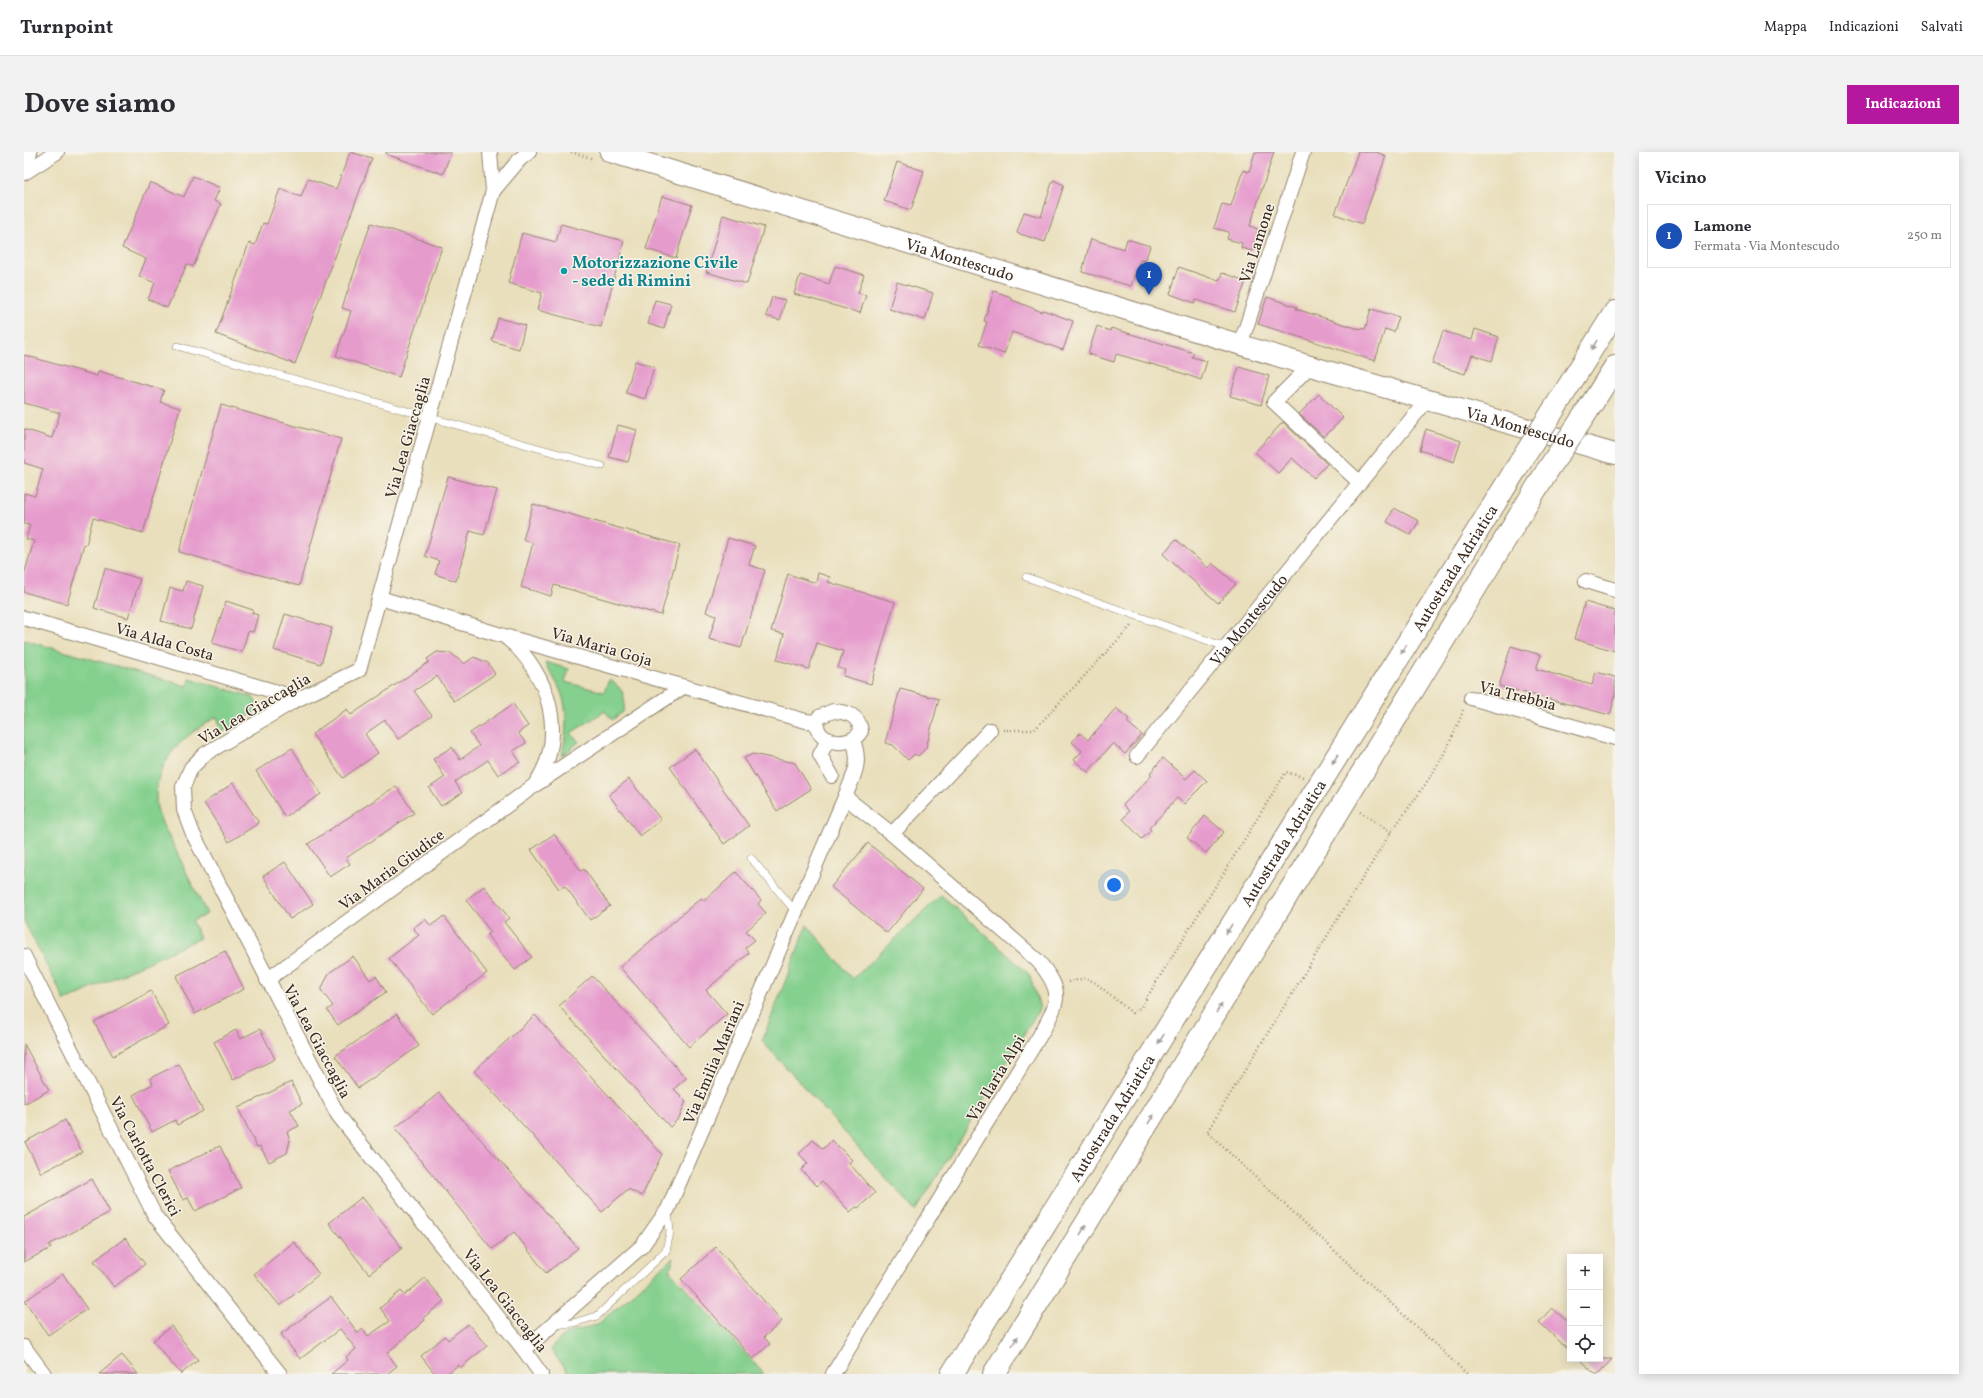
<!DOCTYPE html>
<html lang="it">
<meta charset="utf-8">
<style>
:root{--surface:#fff;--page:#f2f2f3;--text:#2b2b33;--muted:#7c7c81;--line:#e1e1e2;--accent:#b5179e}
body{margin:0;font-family:Vollkorn,serif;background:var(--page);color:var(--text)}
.controls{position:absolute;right:12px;bottom:12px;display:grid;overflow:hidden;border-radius:0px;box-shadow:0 2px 10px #0003}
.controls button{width:36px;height:36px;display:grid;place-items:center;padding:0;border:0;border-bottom:1px solid var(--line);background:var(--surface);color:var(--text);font:20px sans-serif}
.you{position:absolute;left:1090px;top:733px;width:14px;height:14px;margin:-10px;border:3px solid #fff;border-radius:50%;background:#1a73e8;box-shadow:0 0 0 6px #1a73e833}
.badge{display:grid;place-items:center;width:26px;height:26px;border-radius:50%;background:var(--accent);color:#fff;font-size:13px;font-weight:700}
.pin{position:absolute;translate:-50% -33px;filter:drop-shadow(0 1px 2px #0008)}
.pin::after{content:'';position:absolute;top:21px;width:14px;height:12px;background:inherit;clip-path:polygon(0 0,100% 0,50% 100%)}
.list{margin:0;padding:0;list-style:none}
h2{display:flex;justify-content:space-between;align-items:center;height:52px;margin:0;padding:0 16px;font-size:17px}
h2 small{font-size:13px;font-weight:400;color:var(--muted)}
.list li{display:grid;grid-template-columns:26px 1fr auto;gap:12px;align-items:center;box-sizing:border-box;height:64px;margin:0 8px 8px;padding:0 8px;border:1px solid var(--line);border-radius:0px}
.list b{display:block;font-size:15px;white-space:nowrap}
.list p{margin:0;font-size:13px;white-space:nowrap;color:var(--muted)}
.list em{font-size:13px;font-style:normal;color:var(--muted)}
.icon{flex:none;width:22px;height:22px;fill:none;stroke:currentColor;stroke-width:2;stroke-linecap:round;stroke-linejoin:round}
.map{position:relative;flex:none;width:1591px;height:1222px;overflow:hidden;border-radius:0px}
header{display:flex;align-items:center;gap:24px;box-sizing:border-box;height:56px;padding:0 20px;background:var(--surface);border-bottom:1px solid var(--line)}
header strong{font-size:19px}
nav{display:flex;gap:22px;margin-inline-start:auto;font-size:14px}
.intro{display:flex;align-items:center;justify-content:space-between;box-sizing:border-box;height:96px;padding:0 24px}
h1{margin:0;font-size:28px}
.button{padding:10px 18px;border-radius:0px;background:var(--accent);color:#fff;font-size:14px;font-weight:700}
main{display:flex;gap:24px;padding:0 24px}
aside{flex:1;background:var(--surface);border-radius:0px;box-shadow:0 2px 10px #0003}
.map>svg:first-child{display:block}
</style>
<header>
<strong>Turnpoint</strong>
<nav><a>Mappa</a><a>Indicazioni</a><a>Salvati</a></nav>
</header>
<div class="intro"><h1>Dove siamo</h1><a class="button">Indicazioni</a></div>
<main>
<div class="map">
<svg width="1591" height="1222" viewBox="0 0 1591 1222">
<rect width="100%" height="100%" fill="#f7f3e8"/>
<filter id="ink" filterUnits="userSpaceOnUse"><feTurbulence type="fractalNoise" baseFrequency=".025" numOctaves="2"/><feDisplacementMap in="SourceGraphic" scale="8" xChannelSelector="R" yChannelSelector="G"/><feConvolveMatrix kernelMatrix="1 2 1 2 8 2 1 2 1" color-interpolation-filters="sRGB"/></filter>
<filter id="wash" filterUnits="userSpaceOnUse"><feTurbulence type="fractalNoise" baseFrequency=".012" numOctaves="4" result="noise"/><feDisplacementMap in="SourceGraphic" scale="16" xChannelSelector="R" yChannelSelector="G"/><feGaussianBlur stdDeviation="0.9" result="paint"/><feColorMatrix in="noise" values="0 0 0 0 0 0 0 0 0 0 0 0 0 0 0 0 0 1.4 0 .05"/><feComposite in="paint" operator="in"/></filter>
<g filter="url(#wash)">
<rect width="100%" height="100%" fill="#e9dfbc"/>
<g fill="#85d08e" stroke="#607d56">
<path d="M0 488 163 534 165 526 229 545 233 552 232 559 198 580 193 565C161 582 131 608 132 648 133 665 143 681 151 696 161 718 172 740 183 762L168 769 176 786 41 849 0 769Z"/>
<path d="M521 510 545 517 541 530 580 540 585 528C599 535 603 546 599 560L588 568 581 559 547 581 555 590 538 604C542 584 545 561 537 540 533 530 526 520 521 510Z"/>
<path d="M917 743 1005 822 1016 856 892 1059 738 889 783 773 829 827Z"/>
<path d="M650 1105 646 1119 740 1222H546L526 1197 541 1182 573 1173Z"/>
</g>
<g id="blocks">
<g fill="#e69bcd">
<path d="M326 0 348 6 271 212 192 182 225 91 231 93 239 71 243 72 256 37 277 45 284 27 312 37Z"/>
<path d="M362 0H427L419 22 362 2Z"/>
<path d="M1231 0H1250L1226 74 1234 77 1228 99 1217 96 1218 91 1203 87 1205 80 1190 76 1198 52 1207 54 1219 18 1225 20Z"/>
<path d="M1334 0H1352L1362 4 1338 72 1311 62Z"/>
<path d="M873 10 900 19 887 58 860 49Z"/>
<path d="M169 24 196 36 190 49 197 52 169 115 163 112 143 156 124 147 131 131 115 124 122 107 98 96 126 30 160 45Z"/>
<path d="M1029 28 1040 33 1021 90 993 81 1000 60 1017 65Z"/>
<path d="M638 44 668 53 652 106 622 97Z"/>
<path d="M699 63 740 75 723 132 682 120Z"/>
<path d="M347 71 418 95 375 225 312 204 327 159 318 156Z"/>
<path d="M537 72 600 89 577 175 513 158 518 141 484 131 498 81 532 90Z"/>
<path d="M1067 87 1100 97 1103 87 1126 94 1121 109 1116 108 1107 134 1058 120Z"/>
<path d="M811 114 840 123 834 141 842 143 836 161 770 142 776 123 805 132Z"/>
<path d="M1155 115 1195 129 1198 121 1222 129 1211 160 1172 148 1171 151 1146 142Z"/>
<path d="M873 130 909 141 901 168 865 157Z"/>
<path d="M970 139 987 145 986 147 1018 160 1019 158 1049 169 1039 198 988 180 980 202 955 193 963 170 960 169Z"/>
<path d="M748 145 761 148 756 168 742 164Z"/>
<path d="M1243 145 1273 155 1272 157 1332 176 1341 177 1347 157 1375 165 1370 180 1361 177 1351 209 1234 172Z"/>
<path d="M631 148 647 152 640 177 624 172Z"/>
<path d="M474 166 501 173 495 197 468 189Z"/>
<path d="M1073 174 1086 179 1087 176 1170 201 1168 205 1183 209 1177 228 1152 219 1092 202 1090 210 1064 202Z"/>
<path d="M1451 177 1475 185 1468 209 1448 203 1441 222 1408 212 1419 179 1448 188Z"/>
<path d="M0 203 73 224 74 219 140 238 136 250 156 256 119 381 69 366 62 393 60 392 43 452 0 440V423L10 389 2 387 6 373 0 372V341L11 344 19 317 0 311V277L28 286 36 261 0 251Z"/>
<path d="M611 209 630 215 621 247 602 241Z"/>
<path d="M1215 215 1245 224 1237 253 1206 244Z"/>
<path d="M1295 242 1319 266 1300 285 1275 262Z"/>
<path d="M197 253 317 287 275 434 155 400Z"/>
<path d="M1259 270 1303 312 1290 326 1268 306 1254 321 1231 300Z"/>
<path d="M594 273 613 278 604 310 585 305Z"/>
<path d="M1402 277 1437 289 1430 310 1396 298Z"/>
<path d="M424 325 473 338 460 383 446 379 432 429 411 422 415 409 401 404Z"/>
<path d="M509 352 656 393 637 463 530 433 527 444 497 435 509 391 499 388Z"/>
<path d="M1370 356 1395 369 1387 383 1363 370Z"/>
<path d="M704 386 731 394 725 413 741 418 717 496 685 487 692 464 682 460Z"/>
<path d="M1152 387 1184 416 1188 411 1212 432 1194 451 1139 402Z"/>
<path d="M81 416 116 427 104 466 70 456Z"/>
<path d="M794 421 806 425 804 430 871 450 847 532 819 524 821 518 814 516 819 499 793 491 785 517 753 508 760 482 747 479 764 422 792 431Z"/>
<path d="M162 429 179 434 167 477 137 469 146 436 159 439Z"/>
<path d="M202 449 229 458 228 461 234 463 229 480 224 479 218 500 188 491Z"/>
<path d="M1561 450 1591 459V499L1550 487Z"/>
<path d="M261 462 308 476 297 512 250 498Z"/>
<path d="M1487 494 1517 503 1512 517 1568 533 1572 520 1591 525V545L1586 563 1475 534Z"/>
<path d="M413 500 427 501 440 512 450 505 464 511 471 522 430 549 413 524 390 539 408 564 374 587 361 568 341 582 354 601 319 626 288 582 323 557 327 563 405 510 403 507Z"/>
<path d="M876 537 915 547 902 596 894 604 891 602 884 608 869 593 861 591Z"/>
<path d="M489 552 504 574 494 581 502 591 489 599 496 610 474 623 464 608 431 630 438 641 417 654 405 636 421 625 409 607 428 595 436 608 455 594 446 581Z"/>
<path d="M1092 556 1105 567 1103 570 1118 583 1101 602 1089 591 1064 620 1050 608 1058 599 1048 590 1056 581 1064 588Z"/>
<path d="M268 596 297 642 261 665 232 619Z"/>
<path d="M671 597 725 674 700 692 646 615Z"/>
<path d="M729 602 771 611 787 637 753 659 720 606Z"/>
<path d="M1139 606 1162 627 1171 618 1183 629 1160 652 1153 646 1125 676 1127 678 1118 687 1099 667 1105 659 1099 653 1128 623 1126 621Z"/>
<path d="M605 627 637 668 616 684 585 643Z"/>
<path d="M209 631 235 671 205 690 180 651Z"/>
<path d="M372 634 390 661 322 706 326 712 306 725 284 692Z"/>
<path d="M1181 664 1200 680 1182 701 1163 686Z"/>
<path d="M530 682 557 719 560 717 586 754 566 768 541 734 535 737 507 698Z"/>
<path d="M844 691 899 737 863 781 807 735Z"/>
<path d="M261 710 289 752 266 767 239 724Z"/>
<path d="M712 720 737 748 734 752 742 761 722 779 731 788 721 796 725 801 682 838 703 862 665 895 596 815 677 746 680 749Z"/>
<path d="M460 734 485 766 480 770 508 805 491 818 463 783 467 780 442 748Z"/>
<path d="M420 764 463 821 408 862 365 806 395 783 389 776 401 767 407 774Z"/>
<path d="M201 799 220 837 171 862 152 824Z"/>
<path d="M329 804 346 828 352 824 362 840 314 873 303 858 309 854 297 838 305 821Z"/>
<path d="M568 824 662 926 650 937 662 949 655 966 646 975 535 854Z"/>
<path d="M127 839 145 873 89 904 70 870Z"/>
<path d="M373 862 395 894 334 936 311 904Z"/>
<path d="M511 863 638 1002 618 1044 604 1037 578 1060 450 919Z"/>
<path d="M236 877 251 907 209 928 190 890 212 878 216 887Z"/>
<path d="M0 892 25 938 0 952Z"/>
<path d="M155 912 179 959 153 973 151 968 128 980 109 943 129 932 126 926Z"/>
<path d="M267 930 278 952 266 958 275 974 263 980 266 988 263 1001 245 1010 236 994 233 995 214 956Z"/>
<path d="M415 941 554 1096 522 1121 490 1080 468 1097 371 976Z"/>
<path d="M41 968 58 1000 17 1021 1 990Z"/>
<path d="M789 988 799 997 808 988 828 1008 825 1011 851 1041 834 1056 832 1055 826 1060 798 1029 793 1034 777 1018 784 1011 775 1002Z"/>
<path d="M196 994 217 1036 171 1059 164 1046 159 1048 144 1019Z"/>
<path d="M68 1027 86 1060 25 1093 27 1096 0 1110V1065Z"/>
<path d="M338 1045 378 1096 345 1122 305 1071Z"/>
<path d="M101 1086 121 1112 90 1135 70 1109Z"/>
<path d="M270 1090 295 1122 256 1154 230 1122Z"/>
<path d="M692 1095 758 1169 740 1185 746 1192 729 1207 657 1127Z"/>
<path d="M39 1122 63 1157 24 1183 1 1149Z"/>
<path d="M401 1126 420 1149 399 1166 401 1168 363 1201 373 1214 363 1222H307L324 1208 322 1205 332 1197 316 1177 276 1207 257 1182 307 1145 334 1181 339 1177 344 1184 366 1169 356 1156 377 1139 381 1143Z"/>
<path d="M1528 1156 1546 1172V1199L1515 1170Z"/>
<path d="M444 1172 463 1194 436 1216 434 1213 423 1222H411L397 1204 421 1184 424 1188Z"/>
<path d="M147 1174 174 1208 157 1222 129 1189Z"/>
<path d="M98 1203 114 1222H75Z"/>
<path d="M1555 1207H1588L1574 1222H1571Z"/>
</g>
</g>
</g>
<g filter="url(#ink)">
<use href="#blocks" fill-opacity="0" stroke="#92846d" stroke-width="1"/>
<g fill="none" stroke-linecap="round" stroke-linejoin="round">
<g stroke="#92846d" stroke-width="8">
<g id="lane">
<path d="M153 194 578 314"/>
<path d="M1002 425 1202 495"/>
<path d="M727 706 771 759"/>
<path d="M531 1173 549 1171 573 1164 642 1099 646 1080 644 1060"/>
</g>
</g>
<g stroke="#92846d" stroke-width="16">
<g id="street">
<path d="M466 0 469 39 335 518 270 549 181 602 167 616 159 635 160 658 169 682 314 963 500 1198 517 1222"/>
<path d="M0 20 6 0"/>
<path d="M0 21 33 0"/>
<path d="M469 39 496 7 505 0"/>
<path d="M1215 191 1221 179 1279 0"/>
<path d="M1286 214 1250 250 1335 330"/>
<path d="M1562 429 1591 438"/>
<path d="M356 446 480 484 782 569 793 570"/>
<path d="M0 466 263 543 270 549"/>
<path d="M483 486C525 521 544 583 512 631"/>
<path d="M1447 546 1591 586"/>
<path d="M809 559C823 560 835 563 837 579 825 600 784 589 795 565Z"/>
<path d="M804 588 796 603 808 624"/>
<path id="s1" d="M1113 604 1403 248"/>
<path d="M868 682 966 578"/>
<path d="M0 804 131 1064 256 1222"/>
<path d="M243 828 511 633 659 535"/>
<path d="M0 1195 20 1222"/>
<path d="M500 1198 618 1094 644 1057 821 645C830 622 838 612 829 588"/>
<path d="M809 1222 1018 880C1036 847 1039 839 1014 809L868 682 821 645"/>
</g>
</g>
<g stroke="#92846d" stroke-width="22">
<g id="secondary">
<path id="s2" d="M586 0 1286 214 1591 302"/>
</g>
</g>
<g stroke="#92846d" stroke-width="24">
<g id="highway">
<path d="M1534 251 1591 160"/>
<path d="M1562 261 1591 215"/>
<path id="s3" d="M928 1222 1497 309"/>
<path d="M970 1222 1523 319"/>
</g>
</g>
<g stroke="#92846d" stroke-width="2.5" stroke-dasharray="1 3" stroke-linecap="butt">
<path d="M547 0 570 7"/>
<path d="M1439 558C1424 604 1395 642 1367 680L1183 980 1443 1222"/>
<path d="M979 578H1010L1107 474"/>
<path d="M1336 660 1367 680"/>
<path d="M1044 830 1062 826 1072 831 1108 861 1117 855 1262 620 1279 625"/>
</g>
<use href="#lane" stroke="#fff" stroke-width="7"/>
<use href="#street" stroke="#fff" stroke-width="14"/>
<use href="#secondary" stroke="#fff" stroke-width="20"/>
<use href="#highway" stroke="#fff" stroke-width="22"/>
<g stroke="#92846d" stroke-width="24" stroke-linecap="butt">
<g id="highway-bridge">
<path d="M1497 309 1534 251"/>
<path d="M1523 319 1562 261"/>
</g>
</g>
<use href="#highway-bridge" stroke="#fff" stroke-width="22"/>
</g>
<defs><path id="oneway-solid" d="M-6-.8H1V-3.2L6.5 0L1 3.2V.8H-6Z"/></defs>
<g fill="#a79f9a">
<use href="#oneway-solid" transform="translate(1570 193) rotate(122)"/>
<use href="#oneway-solid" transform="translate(1380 497) rotate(122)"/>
<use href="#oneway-solid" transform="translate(1311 607) rotate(122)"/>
<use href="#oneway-solid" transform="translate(1205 777) rotate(122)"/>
<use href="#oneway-solid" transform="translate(1195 856) rotate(-59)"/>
<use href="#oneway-solid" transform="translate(1137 887) rotate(122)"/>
<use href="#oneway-solid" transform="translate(1127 967) rotate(-59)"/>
<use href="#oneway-solid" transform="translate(1059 1078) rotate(-59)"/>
<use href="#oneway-solid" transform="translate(991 1189) rotate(-58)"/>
</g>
</g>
<circle fill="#0f9aa8" stroke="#f7f3e8" stroke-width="1.5" cx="540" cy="119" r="4"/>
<g text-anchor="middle" stroke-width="3" stroke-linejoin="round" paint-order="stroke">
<g font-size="16" fill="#3b2a1e" stroke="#f7f3e8">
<text transform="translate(1232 91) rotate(-72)" y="6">Via Lamone</text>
<text dy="6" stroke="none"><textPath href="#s2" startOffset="366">Via Montescudo</textPath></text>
<text dy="6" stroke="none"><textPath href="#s2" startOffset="951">Via Montescudo</textPath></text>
<text transform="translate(383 285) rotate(-74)" y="6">Via Lea Giaccaglia</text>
<text dy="6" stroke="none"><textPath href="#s3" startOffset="950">Autostrada Adriatica</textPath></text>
<text dy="6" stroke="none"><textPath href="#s1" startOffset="176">Via Montescudo</textPath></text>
<text transform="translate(141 489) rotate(16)" y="6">Via Alda Costa</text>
<text transform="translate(578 494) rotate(16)" y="6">Via Maria Goja</text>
<text transform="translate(1494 543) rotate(14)" y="6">Via Trebbia</text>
<text transform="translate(230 556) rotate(-30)" y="6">Via Lea Giaccaglia</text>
<text dy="6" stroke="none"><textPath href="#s3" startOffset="626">Autostrada Adriatica</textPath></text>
<text transform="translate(367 717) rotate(-36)" y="6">Via Maria Giudice</text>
<text transform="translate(294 889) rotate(62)" y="6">Via Lea Giaccaglia</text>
<text transform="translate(689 910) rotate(-67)" y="6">Via Emilia Mariani</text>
<text transform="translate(971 926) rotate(-59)" y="6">Via Ilaria Alpi</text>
<text dy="6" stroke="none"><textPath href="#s3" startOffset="302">Autostrada Adriatica</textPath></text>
<text transform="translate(122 1004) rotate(62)" y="6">Via Carlotta Clerici</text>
<text transform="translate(482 1148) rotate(52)" y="6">Via Lea Giaccaglia</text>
</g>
<g font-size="16" font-weight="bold" fill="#0d838f" stroke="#f7f3e8" text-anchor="start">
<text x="548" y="116">Motorizzazione Civile<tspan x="548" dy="18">- sede di Rimini</tspan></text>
</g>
</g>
</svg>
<div class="controls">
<button>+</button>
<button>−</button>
<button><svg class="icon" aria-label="locate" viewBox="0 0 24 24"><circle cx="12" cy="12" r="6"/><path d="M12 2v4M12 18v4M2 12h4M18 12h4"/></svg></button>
</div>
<div class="you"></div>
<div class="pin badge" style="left:1125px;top:143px;background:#1a4fb4">1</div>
</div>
<aside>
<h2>Vicino<small></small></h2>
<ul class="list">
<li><span class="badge" style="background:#1a4fb4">1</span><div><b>Lamone</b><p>Fermata · Via Montescudo</p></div><em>250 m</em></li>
</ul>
</aside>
</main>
